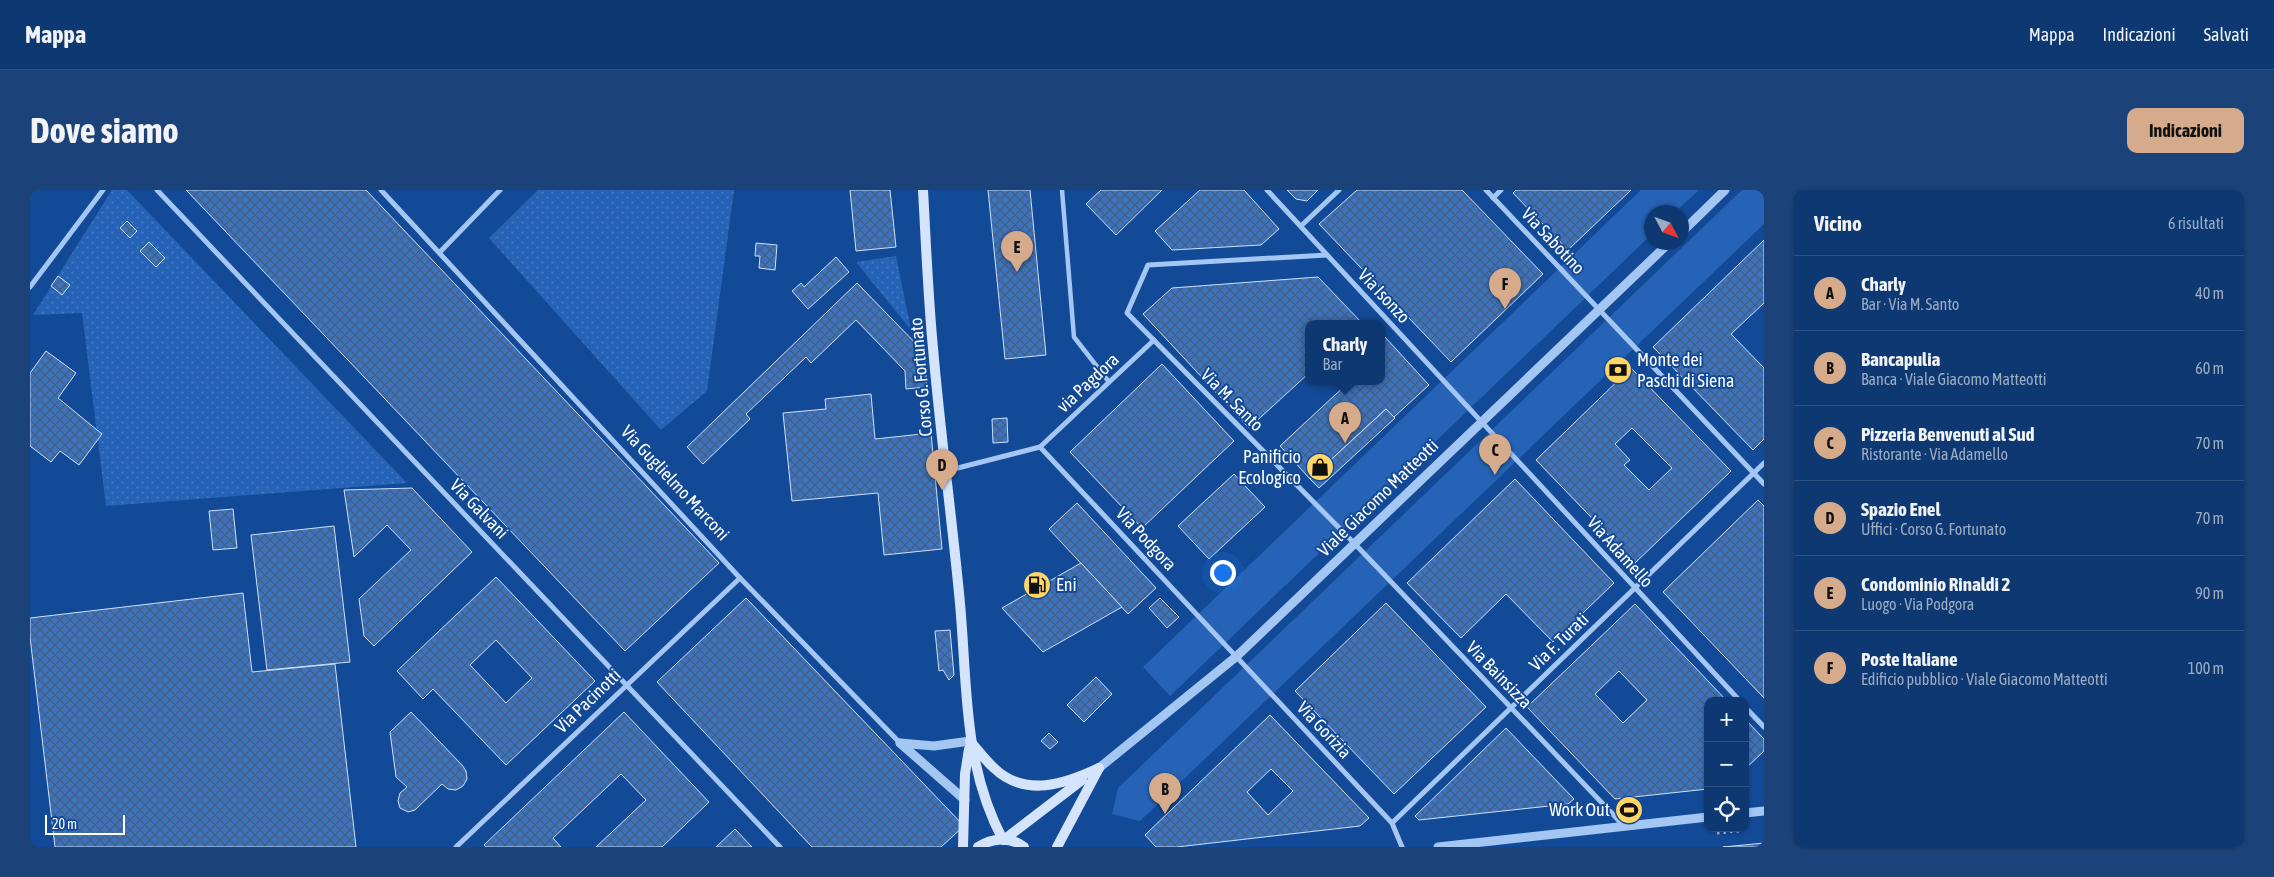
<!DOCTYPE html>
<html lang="it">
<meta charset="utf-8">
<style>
:root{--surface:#0e3871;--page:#1c4379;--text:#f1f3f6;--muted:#9bacc3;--line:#2e5284;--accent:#d6ab8b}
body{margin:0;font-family:"Asap Condensed",sans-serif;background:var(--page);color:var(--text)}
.controls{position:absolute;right:15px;bottom:15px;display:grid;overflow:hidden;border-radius:10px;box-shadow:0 1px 4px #0004}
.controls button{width:45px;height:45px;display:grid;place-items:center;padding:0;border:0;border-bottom:1px solid var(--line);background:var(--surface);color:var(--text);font:25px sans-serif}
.compass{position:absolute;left:1614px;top:15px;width:45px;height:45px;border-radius:50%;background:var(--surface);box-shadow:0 1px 4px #0004;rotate:131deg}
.scale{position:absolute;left:15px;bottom:12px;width:80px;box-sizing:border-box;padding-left:5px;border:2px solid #fff;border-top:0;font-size:14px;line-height:18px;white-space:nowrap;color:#fff;-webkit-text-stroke:4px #134a97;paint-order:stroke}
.you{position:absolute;left:1192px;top:382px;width:18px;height:18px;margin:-12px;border:4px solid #fff;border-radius:50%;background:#1a73e8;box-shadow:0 0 0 8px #1a73e833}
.badge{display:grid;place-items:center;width:32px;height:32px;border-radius:50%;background:var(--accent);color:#111;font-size:16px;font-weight:700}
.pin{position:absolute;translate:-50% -41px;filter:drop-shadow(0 1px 2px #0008)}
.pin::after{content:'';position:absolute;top:26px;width:18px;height:15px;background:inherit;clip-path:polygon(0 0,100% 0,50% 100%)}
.popup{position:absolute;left:1275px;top:130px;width:80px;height:65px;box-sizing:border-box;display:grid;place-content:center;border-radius:10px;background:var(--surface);filter:drop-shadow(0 1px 4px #0005);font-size:16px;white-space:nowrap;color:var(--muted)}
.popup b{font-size:19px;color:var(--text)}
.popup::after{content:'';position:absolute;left:50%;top:100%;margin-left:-10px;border:10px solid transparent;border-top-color:var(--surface)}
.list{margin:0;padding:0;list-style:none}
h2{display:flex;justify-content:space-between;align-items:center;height:65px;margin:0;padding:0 20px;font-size:21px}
h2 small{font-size:16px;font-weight:400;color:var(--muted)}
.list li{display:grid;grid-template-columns:32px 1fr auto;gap:15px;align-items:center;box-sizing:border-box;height:75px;padding:0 20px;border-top:1px solid var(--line)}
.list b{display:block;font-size:19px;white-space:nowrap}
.list p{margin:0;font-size:16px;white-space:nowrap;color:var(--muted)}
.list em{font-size:16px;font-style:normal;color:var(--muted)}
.icon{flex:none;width:28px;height:28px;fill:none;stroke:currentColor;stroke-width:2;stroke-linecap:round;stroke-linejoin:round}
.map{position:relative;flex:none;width:1734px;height:657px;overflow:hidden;border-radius:10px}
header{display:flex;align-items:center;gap:30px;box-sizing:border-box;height:70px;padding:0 25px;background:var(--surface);border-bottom:1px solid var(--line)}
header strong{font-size:24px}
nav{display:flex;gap:28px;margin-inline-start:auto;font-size:18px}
.intro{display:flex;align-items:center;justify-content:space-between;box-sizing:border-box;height:120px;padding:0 30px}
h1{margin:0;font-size:35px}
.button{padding:12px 22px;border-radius:10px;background:var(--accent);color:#111;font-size:18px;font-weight:700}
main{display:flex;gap:30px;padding:0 30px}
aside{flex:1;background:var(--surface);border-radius:10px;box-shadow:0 1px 4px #0004}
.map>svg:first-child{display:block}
</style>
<header>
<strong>Mappa</strong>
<nav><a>Mappa</a><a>Indicazioni</a><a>Salvati</a></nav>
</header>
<div class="intro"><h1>Dove siamo</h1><a class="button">Indicazioni</a></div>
<main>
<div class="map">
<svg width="1734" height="657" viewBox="0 0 1734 657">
<defs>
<pattern id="grass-dots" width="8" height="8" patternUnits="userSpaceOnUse" patternTransform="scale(1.25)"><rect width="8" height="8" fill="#2663b6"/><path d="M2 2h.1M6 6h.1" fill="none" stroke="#477ac1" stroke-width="1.8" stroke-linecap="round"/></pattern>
<pattern id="building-cross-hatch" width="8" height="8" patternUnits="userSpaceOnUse" patternTransform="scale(1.25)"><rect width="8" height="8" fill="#3c73bf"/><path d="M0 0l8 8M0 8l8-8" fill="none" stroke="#455e80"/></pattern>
</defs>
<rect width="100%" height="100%" fill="#134a97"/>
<g fill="url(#grass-dots)">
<path d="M82 0H97L377 293 76 316 52 123 3 125Z"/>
<path d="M508 0H704L677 201 631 240 459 48Z"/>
<path d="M866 66 881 140 826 72Z"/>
</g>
<g fill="#2663b6">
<path d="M1611 0H1669L1645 22H1622L1621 45 1140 506 1113 477Z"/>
<path d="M1712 0H1734V34L1110 631 1082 624 1088 598Z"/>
</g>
<g fill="url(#building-cross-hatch)" stroke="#cce1fd" fill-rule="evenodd">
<path d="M156 0H336L689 373 595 461Z"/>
<path d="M820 0H860L866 57 826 61Z"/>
<path d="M958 0H1000L1016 165 975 169Z"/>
<path d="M1071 0H1132L1086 45 1056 14Z"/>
<path d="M1170 0H1214L1249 39 1231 55 1142 60 1125 41Z"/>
<path d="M1257 0H1288L1277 11 1266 9Z"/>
<path d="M1327 0H1432L1513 84 1421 172 1289 34Z"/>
<path d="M1486 0H1601L1538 60 1483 3Z"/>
<path d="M97 31 107 41 100 48 90 38Z"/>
<path d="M1734 50V113L1701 144 1734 178V249L1723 260 1623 157Z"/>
<path d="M119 52 135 68 126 77 110 61Z"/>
<path d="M726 53 747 55 745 80 729 78 730 66H725Z"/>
<path d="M806 67 819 82 778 119 762 101 771 93 774 97Z"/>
<path d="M28 86 40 95 32 105 21 96Z"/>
<path d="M1288 87 1332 133 1279 134V183L1219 238 1113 124 1142 98Z"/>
<path d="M827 93 894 162 897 197 876 199 875 181 826 130 781 173 776 167 716 224 720 229 673 274 657 257Z"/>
<path d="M1355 147 1399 195 1364 227 1356 219 1280 289 1250 256 1319 192H1351V151Z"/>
<path d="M16 161 46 183 28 208 72 244 49 275 30 261 21 272 0 256V183Z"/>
<path d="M1132 174 1204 251 1112 338 1040 262Z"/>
<path d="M1601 178 1701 281 1605 373 1506 270ZM1602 238 1642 278 1619 300 1594 275 1600 270 1585 254Z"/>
<path d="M841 204 845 249 901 243 912 359 854 365 848 303 762 311 753 223 796 219 795 209Z"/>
<path d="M1356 219 1365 228 1289 298 1280 289Z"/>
<path d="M977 228 978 252 963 253 962 229Z"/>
<path d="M1204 284 1235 317 1179 369 1148 336Z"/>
<path d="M1485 289 1584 393 1523 452 1476 404 1431 448 1377 393Z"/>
<path d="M382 298 442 362 344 456 334 446 329 409 381 360 357 335 324 367 314 300Z"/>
<path d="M1728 310 1734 316V508L1633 402Z"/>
<path d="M1047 313 1126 398 1098 424 1019 339Z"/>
<path d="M203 319 207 358 183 360 179 321Z"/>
<path d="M304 336 320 472 237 480 221 345Z"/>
<path d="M1051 373 1092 417 1013 462 972 418Z"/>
<path d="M466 387 565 491 476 575 403 499 393 509 367 481ZM466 450 502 488 476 513 440 475Z"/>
<path d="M213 403 222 482 305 474 326 657H25L0 447V428Z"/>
<path d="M716 408 934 636 911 657H782L627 492Z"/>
<path d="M1130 408 1149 427 1137 438 1119 418Z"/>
<path d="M1356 413 1456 517 1364 604 1265 501Z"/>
<path d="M1605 414 1697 511H1678V599L1585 609 1497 517ZM1589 481 1617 510 1593 533 1565 504Z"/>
<path d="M920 440 924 485 919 490 913 480 909 481 905 441Z"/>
<path d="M1066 487 1082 504 1054 532 1037 515Z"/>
<path d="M381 522 432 575 436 581 437 589 433 596 426 600 418 599 412 594 385 620 378 622 370 618 368 611 370 603 377 597 366 587 360 542Z"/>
<path d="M594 522 679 612 632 657H566L616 610 591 584 523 648 531 657H456L454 655Z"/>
<path d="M1240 525 1339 628 1330 636 1147 657H1126L1115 645ZM1241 579 1263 601 1238 625 1217 602Z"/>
<path d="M1715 529 1734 549V561L1715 579Z"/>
<path d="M1476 538 1544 609 1538 614 1389 630 1385 626Z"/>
<path d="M1019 543 1028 552 1020 559 1011 551Z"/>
<path d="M705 639 722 657H686Z"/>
<path d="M1734 653V657H1693Z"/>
</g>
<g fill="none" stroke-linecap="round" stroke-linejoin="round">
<path stroke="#a4c6f3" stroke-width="3" stroke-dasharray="2.5 4" stroke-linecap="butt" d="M1687 643 1709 641"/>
<path stroke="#a4c6f3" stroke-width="4.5" d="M1032 0 1044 147 1079 192"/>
<g stroke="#a4c6f3" stroke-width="5">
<path d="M127 0 750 657"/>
<path d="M351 0 710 388 870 553"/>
<path d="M1237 0 1710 511"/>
<path d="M1456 0 1734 294"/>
<path d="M1463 8 1471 0"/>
<path d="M1272 35 1309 0"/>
<path d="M410 62 470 0"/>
<path d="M1297 65 1118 75 1097 123 1324 353 1594 636"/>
<path d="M0 97 73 0"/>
<path d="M1010 257 1124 150"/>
<path d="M916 281 1010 257 1362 633"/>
<path d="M1715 517 1734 537"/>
<path d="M426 657 710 388"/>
<path d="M1372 657 1362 633 1734 273"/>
</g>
<g stroke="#a4c6f3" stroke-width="9">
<path d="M1652 42 1695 0"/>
<path d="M870 553 935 610"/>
<path d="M870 553 904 556 940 551"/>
<path d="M1069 578 1207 466 1640 52"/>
<path d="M1715 623 1734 621"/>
<path d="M1408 657 1678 627"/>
</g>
<g stroke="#d4e4fc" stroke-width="10">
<path d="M893 0C896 53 898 106 903 158 910 240 921 321 929 403 938 489 931 571 973 650"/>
<path d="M940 551C948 560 955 570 964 578 995 608 1035 594 1069 578"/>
<path d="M975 649 1052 590"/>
<path d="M933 657 935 584 939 559"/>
<path d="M948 657C962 648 980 646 994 657"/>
<path d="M1027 657 1069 578"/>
</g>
</g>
<defs>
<g id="bank-disc" transform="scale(1.4375)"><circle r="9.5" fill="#ffd666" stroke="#134a97"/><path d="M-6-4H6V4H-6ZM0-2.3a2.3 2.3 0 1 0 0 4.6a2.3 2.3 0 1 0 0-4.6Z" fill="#111"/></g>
<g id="shop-disc" transform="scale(1.4375)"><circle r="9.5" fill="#ffd666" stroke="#134a97"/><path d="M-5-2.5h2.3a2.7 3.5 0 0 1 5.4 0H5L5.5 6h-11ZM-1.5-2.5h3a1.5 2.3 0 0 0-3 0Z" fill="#111"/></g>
<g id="fuel-disc" transform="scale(1.4375)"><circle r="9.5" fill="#ffd666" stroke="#134a97"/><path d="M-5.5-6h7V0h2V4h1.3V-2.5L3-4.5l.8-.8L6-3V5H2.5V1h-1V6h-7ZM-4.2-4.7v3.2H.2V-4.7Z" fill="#111"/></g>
<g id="stadium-disc" transform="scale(1.4375)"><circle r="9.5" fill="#ffd666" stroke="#134a97"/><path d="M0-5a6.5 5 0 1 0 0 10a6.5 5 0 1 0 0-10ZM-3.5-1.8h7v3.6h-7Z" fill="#111"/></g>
</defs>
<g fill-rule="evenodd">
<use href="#bank-disc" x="1588" y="180"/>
<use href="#shop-disc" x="1290" y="277"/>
<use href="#fuel-disc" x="1007" y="395"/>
<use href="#stadium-disc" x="1599" y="620"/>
</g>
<g text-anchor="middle" stroke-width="4" stroke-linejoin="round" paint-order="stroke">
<g font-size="18" fill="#fff" stroke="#134a97">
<text transform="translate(1523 51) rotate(47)" y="6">Via Sabotino</text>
<text transform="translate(1354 106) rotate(47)" y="6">Via Isonzo</text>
<text transform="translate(891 187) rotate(-95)" y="6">Corso G. Fortunato</text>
<text transform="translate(1058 193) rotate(-43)" y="6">via Pagdora</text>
<text transform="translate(1202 210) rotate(45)" y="6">Via M. Santo</text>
<text transform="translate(645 293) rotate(47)" y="6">Via Guglielmo Marconi</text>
<text transform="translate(1348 308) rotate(-44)" y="6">Viale Giacomo Matteotti</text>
<text transform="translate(449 319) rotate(46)" y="6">Via Galvani</text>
<text transform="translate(1116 349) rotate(47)" y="6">Via Podgora</text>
<text transform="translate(1590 362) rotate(48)" y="6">Via Adamello</text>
<text transform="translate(1529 452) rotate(-44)" y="6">Via F. Turati</text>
<text transform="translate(1469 485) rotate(46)" y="6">Via Bainsizza</text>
<text transform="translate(558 511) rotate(-44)" y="6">Via Pacinotti</text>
<text transform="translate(1294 540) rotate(47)" y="6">Via Gorizia</text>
</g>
<g font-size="18" fill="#fff" stroke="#134a97" text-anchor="start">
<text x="1607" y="176">Monte dei<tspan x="1607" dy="21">Paschi di Siena</tspan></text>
<text x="1271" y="273" text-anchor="end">Panificio<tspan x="1271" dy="21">Ecologico</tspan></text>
<text x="1026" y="401">Eni</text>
<text x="1580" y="626" text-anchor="end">Work Out</text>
</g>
</g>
</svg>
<div class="controls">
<button>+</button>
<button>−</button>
<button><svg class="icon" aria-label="locate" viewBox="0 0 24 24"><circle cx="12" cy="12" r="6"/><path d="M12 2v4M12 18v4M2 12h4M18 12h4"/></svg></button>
</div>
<svg class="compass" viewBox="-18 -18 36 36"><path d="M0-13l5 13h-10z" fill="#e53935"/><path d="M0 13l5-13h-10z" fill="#9bacc3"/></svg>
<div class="scale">20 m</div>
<div class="you"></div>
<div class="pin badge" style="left:1315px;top:253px">A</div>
<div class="popup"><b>Charly</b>Bar</div>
<div class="pin badge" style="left:1135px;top:624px">B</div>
<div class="pin badge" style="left:1465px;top:285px">C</div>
<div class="pin badge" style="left:912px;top:300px">D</div>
<div class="pin badge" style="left:987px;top:82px">E</div>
<div class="pin badge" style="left:1475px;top:119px">F</div>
</div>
<aside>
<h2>Vicino<small>6 risultati</small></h2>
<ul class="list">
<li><span class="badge">A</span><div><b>Charly</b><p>Bar · Via M. Santo</p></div><em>40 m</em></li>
<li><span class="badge">B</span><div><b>Bancapulia</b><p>Banca · Viale Giacomo Matteotti</p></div><em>60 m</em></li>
<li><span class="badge">C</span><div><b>Pizzeria Benvenuti al Sud</b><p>Ristorante · Via Adamello</p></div><em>70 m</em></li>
<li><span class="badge">D</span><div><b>Spazio Enel</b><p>Uffici · Corso G. Fortunato</p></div><em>70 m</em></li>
<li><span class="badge">E</span><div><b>Condominio Rinaldi 2</b><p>Luogo · Via Podgora</p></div><em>90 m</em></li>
<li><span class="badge">F</span><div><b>Poste Italiane</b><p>Edificio pubblico · Viale Giacomo Matteotti</p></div><em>100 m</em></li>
</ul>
</aside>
</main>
